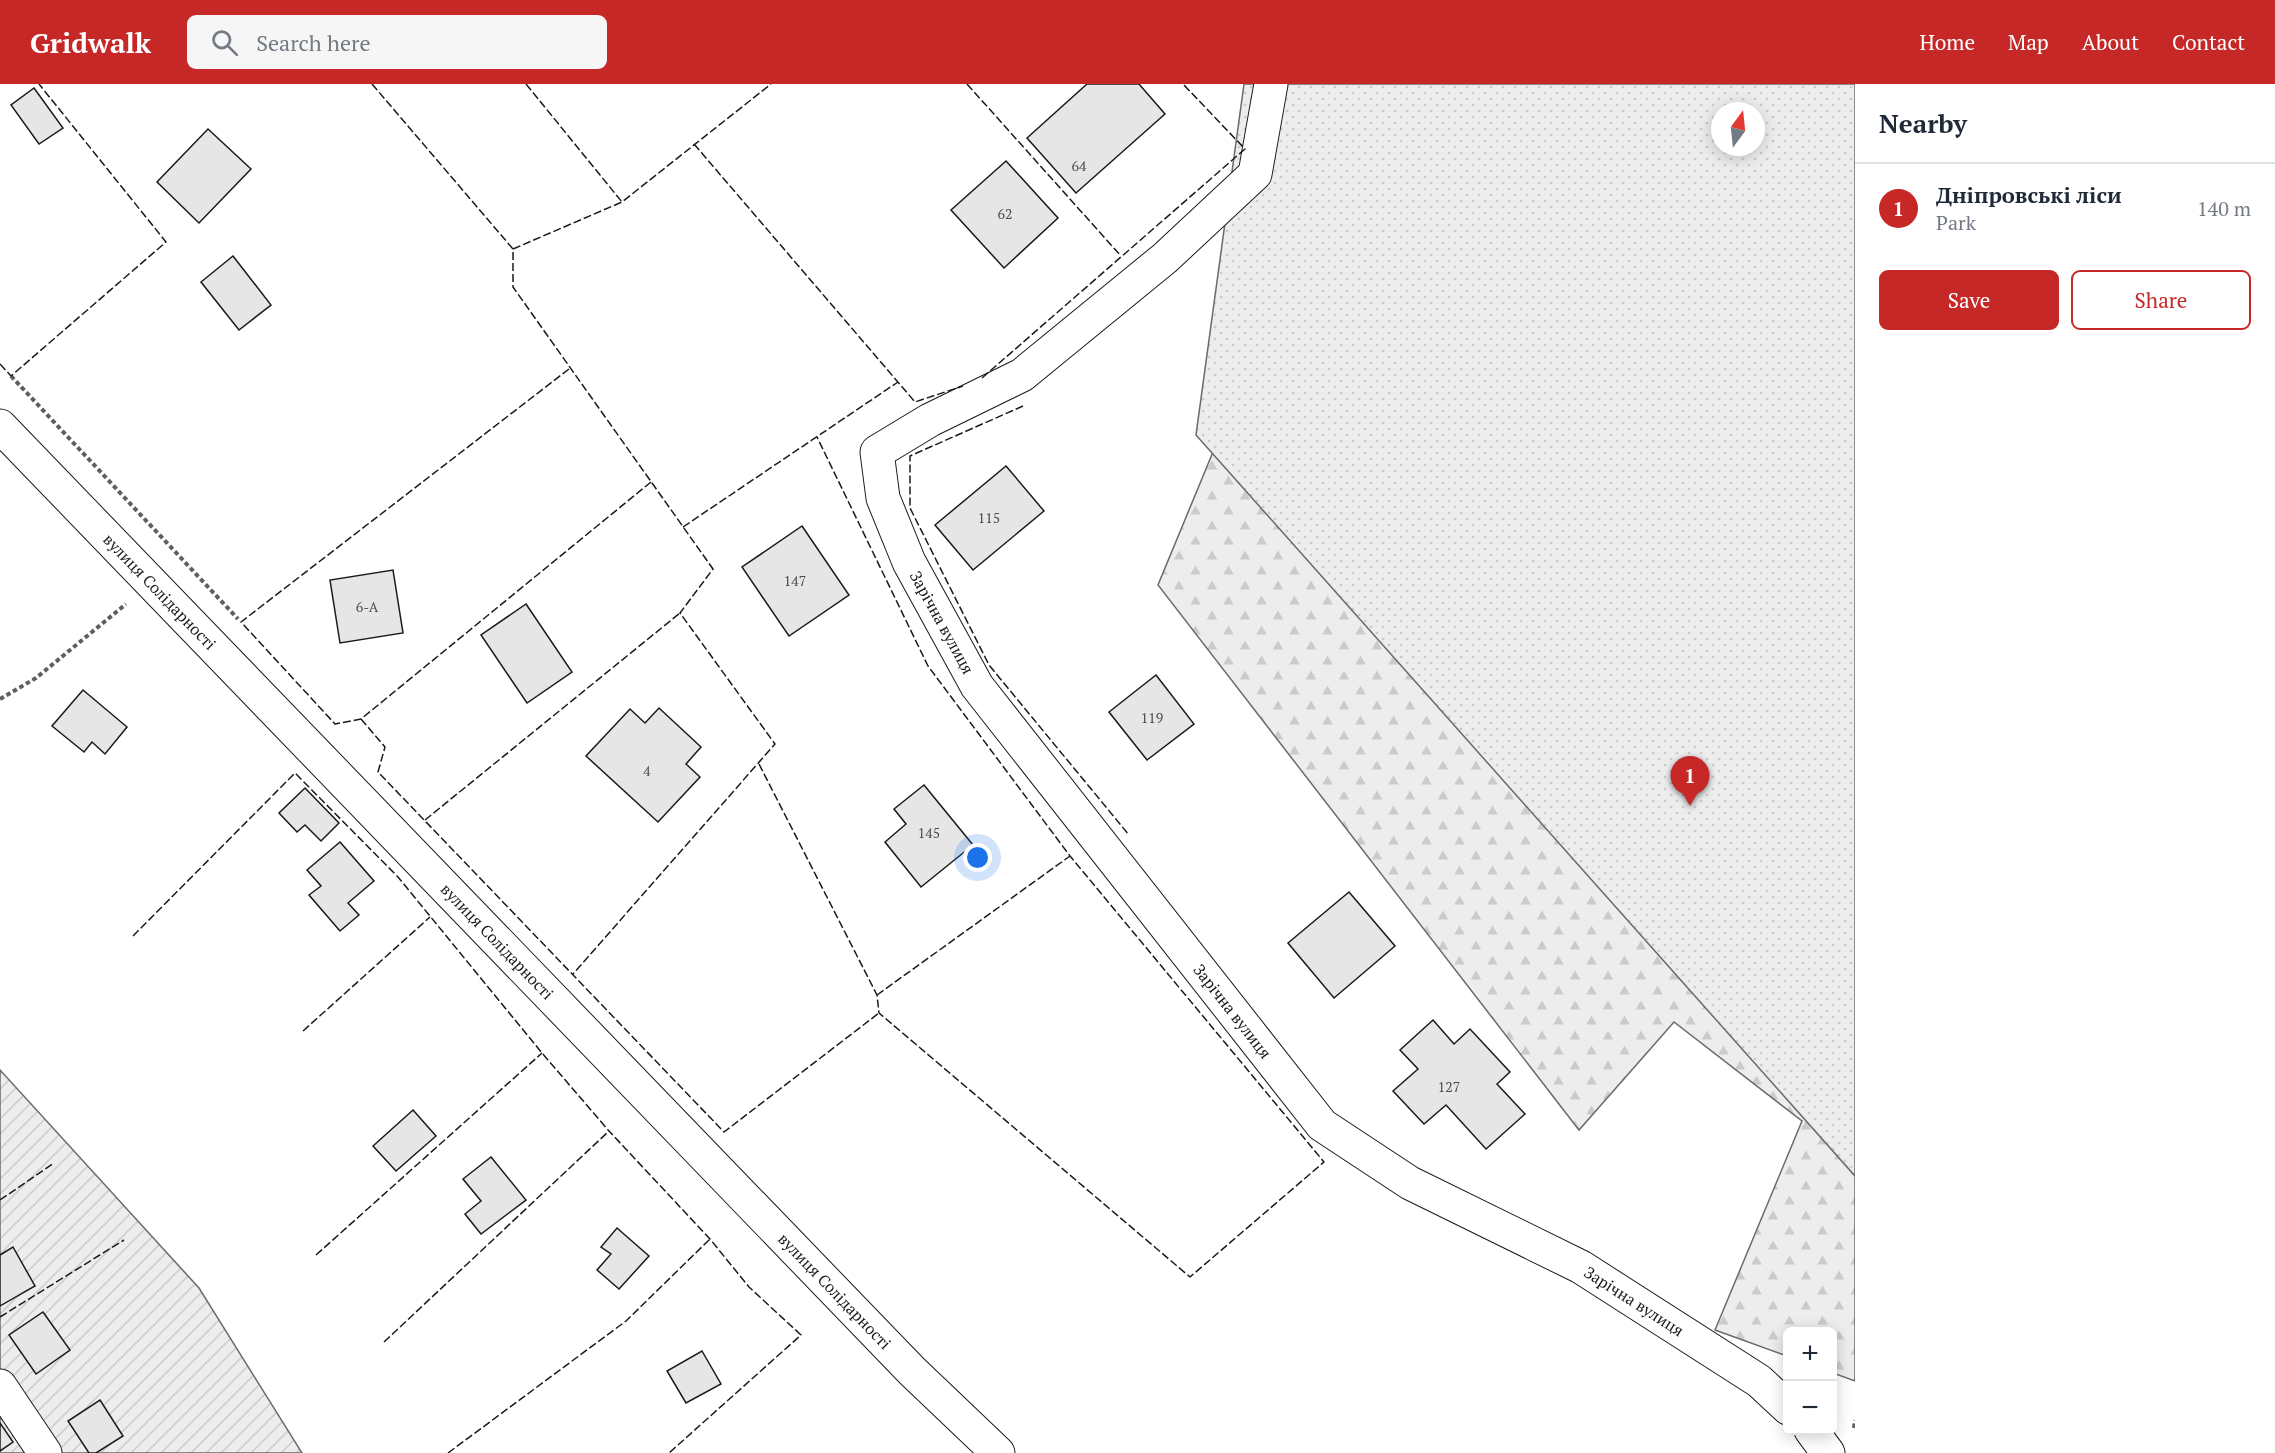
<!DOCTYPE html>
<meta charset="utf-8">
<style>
:root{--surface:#fff;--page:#f6f6f7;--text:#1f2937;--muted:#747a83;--line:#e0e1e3;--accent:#c62828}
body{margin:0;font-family:"PT Serif",serif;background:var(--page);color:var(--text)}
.controls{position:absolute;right:18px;bottom:18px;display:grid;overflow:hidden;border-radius:9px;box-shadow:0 3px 15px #0003}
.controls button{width:54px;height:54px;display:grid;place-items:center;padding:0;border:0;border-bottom:2px solid var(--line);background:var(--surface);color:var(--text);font:30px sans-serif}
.compass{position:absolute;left:1711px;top:18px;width:54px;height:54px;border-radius:50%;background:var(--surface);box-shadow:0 3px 15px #0003;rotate:15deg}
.you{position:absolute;left:978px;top:774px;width:21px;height:21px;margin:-15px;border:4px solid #fff;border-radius:50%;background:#1a73e8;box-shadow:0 0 0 9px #1a73e833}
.badge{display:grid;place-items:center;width:39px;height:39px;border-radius:50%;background:var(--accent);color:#fff;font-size:20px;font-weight:700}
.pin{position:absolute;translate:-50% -50px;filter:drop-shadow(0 2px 3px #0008)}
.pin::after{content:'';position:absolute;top:32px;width:21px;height:18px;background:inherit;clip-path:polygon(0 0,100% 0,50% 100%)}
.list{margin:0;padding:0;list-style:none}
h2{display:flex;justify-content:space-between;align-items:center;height:78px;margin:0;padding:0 24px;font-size:26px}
h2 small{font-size:20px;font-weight:400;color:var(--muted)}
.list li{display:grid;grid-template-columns:39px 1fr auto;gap:18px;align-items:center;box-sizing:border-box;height:90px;padding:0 24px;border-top:2px solid var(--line)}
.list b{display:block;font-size:22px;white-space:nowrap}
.list p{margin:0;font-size:20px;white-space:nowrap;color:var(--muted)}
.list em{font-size:20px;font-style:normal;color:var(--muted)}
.actions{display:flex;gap:12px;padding:18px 24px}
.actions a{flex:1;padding:14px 0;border:2px solid var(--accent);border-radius:9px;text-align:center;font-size:21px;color:var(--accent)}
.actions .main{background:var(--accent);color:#fff}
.icon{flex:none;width:33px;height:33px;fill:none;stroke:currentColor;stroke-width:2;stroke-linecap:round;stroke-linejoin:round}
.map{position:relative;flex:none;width:1855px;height:1369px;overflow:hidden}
header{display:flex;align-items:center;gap:36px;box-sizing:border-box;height:84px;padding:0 30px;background:var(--accent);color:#fff}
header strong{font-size:28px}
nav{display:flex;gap:33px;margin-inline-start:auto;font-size:21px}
.search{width:420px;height:54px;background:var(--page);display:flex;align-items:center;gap:15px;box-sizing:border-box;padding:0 21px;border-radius:9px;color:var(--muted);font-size:22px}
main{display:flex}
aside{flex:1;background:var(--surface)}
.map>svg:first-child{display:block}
</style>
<header>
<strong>Gridwalk</strong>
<div class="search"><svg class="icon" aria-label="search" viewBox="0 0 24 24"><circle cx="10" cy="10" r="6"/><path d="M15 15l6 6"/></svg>Search here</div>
<nav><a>Home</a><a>Map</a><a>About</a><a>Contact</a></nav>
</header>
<main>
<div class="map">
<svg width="1855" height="1369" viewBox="0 0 1855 1369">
<defs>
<pattern id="forest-firs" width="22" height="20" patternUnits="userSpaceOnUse" patternTransform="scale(1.5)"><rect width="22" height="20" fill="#ededed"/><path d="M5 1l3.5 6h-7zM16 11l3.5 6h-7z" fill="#cbcbcb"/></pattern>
<pattern id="park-dots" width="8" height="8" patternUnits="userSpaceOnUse" patternTransform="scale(1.5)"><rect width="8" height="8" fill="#ededed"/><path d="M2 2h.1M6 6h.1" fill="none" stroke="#cbcbcb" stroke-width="1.8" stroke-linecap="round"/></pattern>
<pattern id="garden-furrows" width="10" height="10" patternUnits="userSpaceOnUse" patternTransform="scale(1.5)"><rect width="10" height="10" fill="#ededed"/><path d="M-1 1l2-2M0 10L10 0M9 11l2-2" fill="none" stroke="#cbcbcb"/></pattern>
</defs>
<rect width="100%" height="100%" fill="#fff"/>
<path fill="url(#forest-firs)" stroke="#6a6a6a" stroke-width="1.5" fill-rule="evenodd" d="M1855 0V1297L1833 1289 1832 1248H1788L1787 1272 1715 1246 1802 1037 1674 938 1579 1046 1158 501 1356 22ZM1720 27H1756V63H1720Z"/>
<path fill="url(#park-dots)" stroke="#6a6a6a" stroke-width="1.5" fill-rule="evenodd" d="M1244 0H1855V1092L1196 351ZM1720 27H1756V63H1720Z"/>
<path fill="url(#garden-furrows)" stroke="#6a6a6a" stroke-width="1.5" d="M0 986 199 1204 302 1369H0Z"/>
<g fill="#e6e6e6" stroke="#1a1a1a" stroke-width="1.5">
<path d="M1087 0H1139L1165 30 1076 109 1027 54Z"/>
<path d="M34 4 63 44 39 60 11 21Z"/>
<path d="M208 45 251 85 199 139 157 98Z"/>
<path d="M1006 77 1058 134 1004 184 951 126Z"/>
<path d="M233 172 271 221 239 246 201 198Z"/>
<path d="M1006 382 1044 427 973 486 935 441Z"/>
<path d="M802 442 849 511 789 552 742 483Z"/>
<path d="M393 486 403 549 340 559 330 496Z"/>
<path d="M526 520 572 588 527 619 481 551Z"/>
<path d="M1156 591 1194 640 1147 676 1109 628Z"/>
<path d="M83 606 127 643 105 670 92 658 84 668 52 642Z"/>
<path d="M659 624 701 663 686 680 700 693 658 738 586 672 630 625 645 639Z"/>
<path d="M924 701 973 761 921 803 885 758 906 740 894 725Z"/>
<path d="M305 704 339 739 321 757 305 741 297 748 279 729Z"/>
<path d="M340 758 374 797 348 819 359 831 340 847 309 811 321 802 307 786Z"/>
<path d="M1349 808 1395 862 1334 914 1288 859Z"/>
<path d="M1433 936 1454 960 1470 945 1510 988 1497 1000 1525 1030 1486 1065 1446 1021 1424 1040 1393 1007 1418 985 1400 966Z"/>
<path d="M413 1026 436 1052 396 1087 373 1062Z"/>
<path d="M491 1073 526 1116 481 1150 465 1130 481 1117 463 1095Z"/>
<path d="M617 1144 649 1172 619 1205 597 1186 611 1170 601 1163Z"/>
<path d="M13 1163 35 1202 0 1222V1171Z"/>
<path d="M43 1228 70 1266 36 1290 9 1251Z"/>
<path d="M702 1267 721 1300 686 1319 667 1287Z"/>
<path d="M100 1316 123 1352 96 1369H89L68 1337Z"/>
<path d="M0 1339 13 1358 0 1367Z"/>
</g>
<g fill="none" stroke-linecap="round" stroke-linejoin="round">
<g stroke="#1a1a1a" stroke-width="35">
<g id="minor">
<path id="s1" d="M1271 0 1255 90 1165 174 1022 291 930 336 877 368 883 414 909 478 977 602 1322 1041 1410 1099 1581 1183 1759 1297 1788 1324"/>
<path d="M0 1302 45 1369"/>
<path d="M1811 1346 1828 1369"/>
</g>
</g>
<g stroke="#1a1a1a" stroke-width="35">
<g id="major">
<path id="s2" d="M0 342 912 1287 998 1369"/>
</g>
</g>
<g stroke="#5f5f5f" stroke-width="4" stroke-dasharray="4.5 3" stroke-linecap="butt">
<path d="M11 292 238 535"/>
<path d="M0 615 36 594 126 520"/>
<path d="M1854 1344 1855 1336"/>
</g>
<use href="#minor" stroke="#fff" stroke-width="33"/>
<use href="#major" stroke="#fff" stroke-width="33"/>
<g stroke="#1a1a1a" stroke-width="1.5" stroke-dasharray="8 3" stroke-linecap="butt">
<path d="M372 0 513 165V203L713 485 680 529 775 660 573 890"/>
<path d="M526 0 622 118"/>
<path d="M967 0 1121 172"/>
<path d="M694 60 915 318 963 302"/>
<path d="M513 165 622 118 771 0"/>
<path d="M0 280 11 292 166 158 39 0"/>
<path d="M569 285 241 538 335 640 361 635 651 398"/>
<path d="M982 294 1245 65 1183 0"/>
<path d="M1023 322 910 372V424L989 581 1129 751"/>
<path d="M683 443 898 298"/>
<path d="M361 635 385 663 378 688 724 1048 879 929"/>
<path d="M759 680 877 911 879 929 1190 1193 1324 1078 1070 772 928 582 817 353"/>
<path d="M425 736 680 529"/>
<path d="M133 852 295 689 398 793 542 969 609 1047 710 1155 749 1203 801 1251 669 1369"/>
<path d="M877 911 1070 772"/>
<path d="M303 947 430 833"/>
<path d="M0 1116 54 1079"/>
<path d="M316 1171 542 969"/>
<path d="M0 1233 124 1156"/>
<path d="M384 1258 609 1047"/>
<path d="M448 1369 626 1237 710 1155"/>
</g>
</g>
<g text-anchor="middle" stroke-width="4.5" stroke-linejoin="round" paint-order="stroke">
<g font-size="14" fill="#4d4d4d">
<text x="1079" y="87">64</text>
<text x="1005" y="135">62</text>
<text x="989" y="439">115</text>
<text x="795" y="502">147</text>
<text x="367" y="528">6-А</text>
<text x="1152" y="639">119</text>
<text x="647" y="692">4</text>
<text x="929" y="754">145</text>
<text x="1449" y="1008">127</text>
</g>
<g font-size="16" fill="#1a1a1a" stroke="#fff">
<text dy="6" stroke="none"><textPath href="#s2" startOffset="230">вулиця Солідарності</textPath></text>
<text dy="6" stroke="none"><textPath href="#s1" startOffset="748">Зарічна вулиця</textPath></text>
<text dy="6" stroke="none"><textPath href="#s2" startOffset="716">вулиця Солідарності</textPath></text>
<text dy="6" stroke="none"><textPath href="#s1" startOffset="1234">Зарічна вулиця</textPath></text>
<text dy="6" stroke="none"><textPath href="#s2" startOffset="1202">вулиця Солідарності</textPath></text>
<text dy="6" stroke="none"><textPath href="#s1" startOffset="1738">Зарічна вулиця</textPath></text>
</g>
</g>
</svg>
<div class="controls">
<button>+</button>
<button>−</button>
</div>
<svg class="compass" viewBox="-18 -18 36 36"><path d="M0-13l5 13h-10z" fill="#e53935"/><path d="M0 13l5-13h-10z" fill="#747a83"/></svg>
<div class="you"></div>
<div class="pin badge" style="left:1690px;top:722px">1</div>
</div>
<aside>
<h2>Nearby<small></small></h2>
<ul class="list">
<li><span class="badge">1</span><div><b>Дніпровські ліси</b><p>Park</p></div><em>140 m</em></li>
</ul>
<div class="actions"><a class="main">Save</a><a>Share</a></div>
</aside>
</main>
